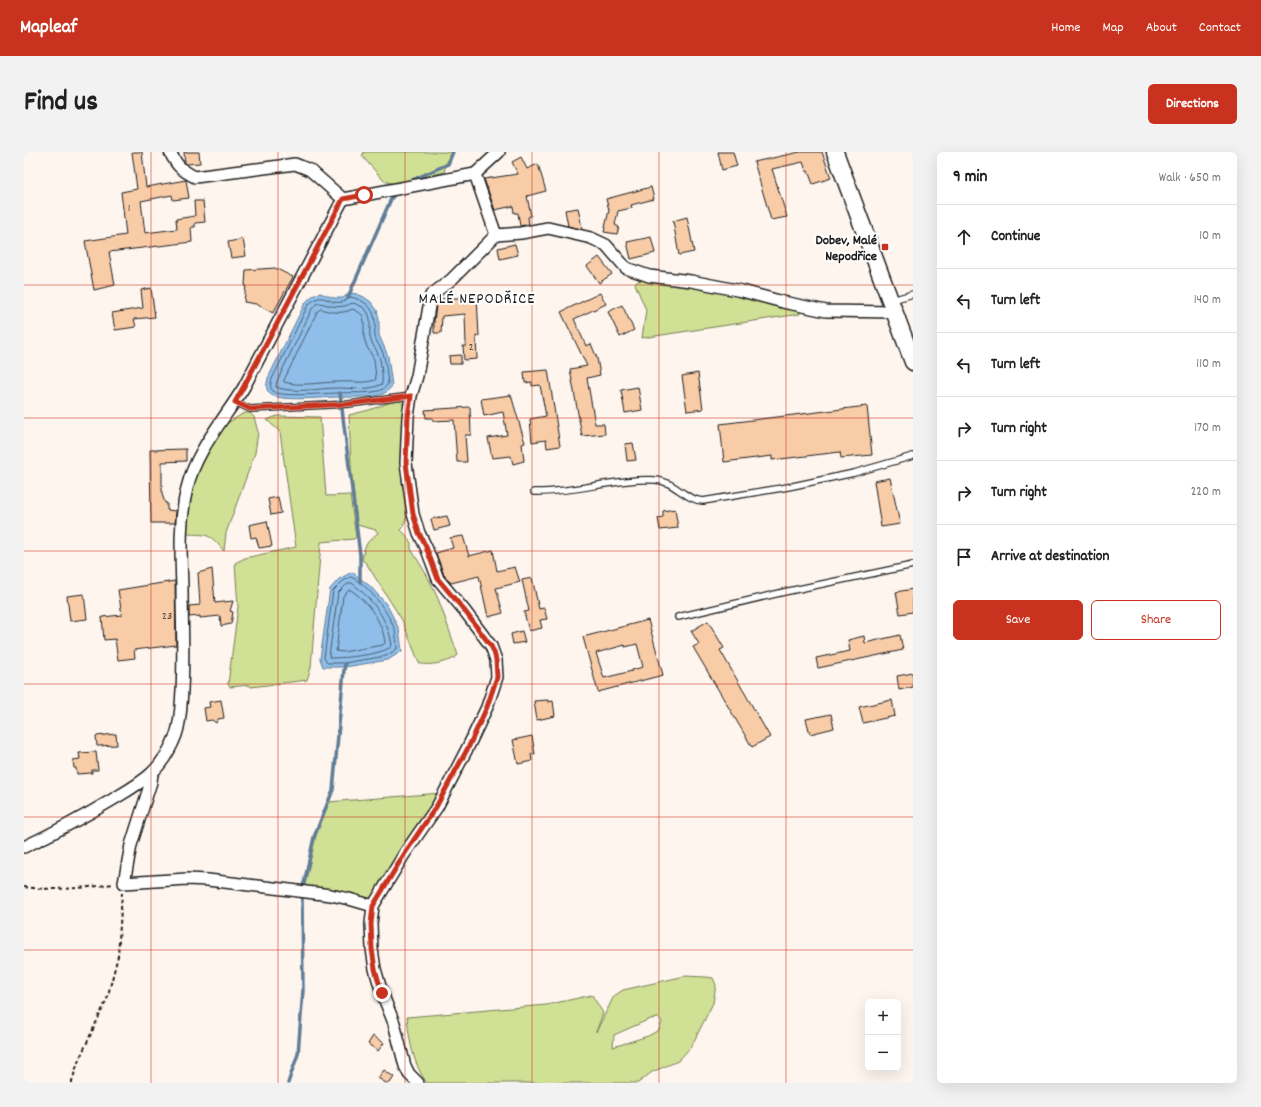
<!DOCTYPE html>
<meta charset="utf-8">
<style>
:root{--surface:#fff;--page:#f2f2f2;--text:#222;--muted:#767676;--line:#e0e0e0;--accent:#c8321e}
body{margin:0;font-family:Dekko,sans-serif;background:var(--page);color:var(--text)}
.controls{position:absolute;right:12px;bottom:12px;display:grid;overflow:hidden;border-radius:6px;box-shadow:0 4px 16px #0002}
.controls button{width:36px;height:36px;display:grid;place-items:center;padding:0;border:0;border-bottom:1px solid var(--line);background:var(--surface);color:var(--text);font:20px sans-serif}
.stop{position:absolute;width:12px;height:12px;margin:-9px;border:3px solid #c8321e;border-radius:50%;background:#fff}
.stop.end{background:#c8321e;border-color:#fff;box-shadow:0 1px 4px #0008}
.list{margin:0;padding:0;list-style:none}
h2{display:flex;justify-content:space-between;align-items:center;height:52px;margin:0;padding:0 16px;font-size:17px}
h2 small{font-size:13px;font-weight:400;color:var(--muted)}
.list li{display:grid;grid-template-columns:26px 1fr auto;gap:12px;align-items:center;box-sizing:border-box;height:64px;padding:0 16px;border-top:1px solid var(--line)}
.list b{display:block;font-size:15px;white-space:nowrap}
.list em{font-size:13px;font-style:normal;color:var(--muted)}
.actions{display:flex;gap:8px;padding:12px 16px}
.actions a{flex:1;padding:9px 0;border:1px solid var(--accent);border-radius:6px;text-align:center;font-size:14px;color:var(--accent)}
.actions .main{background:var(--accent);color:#fff}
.icon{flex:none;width:22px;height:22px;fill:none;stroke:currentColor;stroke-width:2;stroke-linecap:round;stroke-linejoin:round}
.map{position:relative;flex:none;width:889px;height:931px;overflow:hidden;border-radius:6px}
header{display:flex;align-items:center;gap:24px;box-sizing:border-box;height:56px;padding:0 20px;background:var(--accent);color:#fff}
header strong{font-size:19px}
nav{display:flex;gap:22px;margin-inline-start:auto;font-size:14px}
.intro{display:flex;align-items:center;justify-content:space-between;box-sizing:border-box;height:96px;padding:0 24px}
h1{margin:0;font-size:28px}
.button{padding:10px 18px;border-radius:6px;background:var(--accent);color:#fff;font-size:14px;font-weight:700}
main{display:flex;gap:24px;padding:0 24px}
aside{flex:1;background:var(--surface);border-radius:6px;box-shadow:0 4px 16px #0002}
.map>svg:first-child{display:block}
</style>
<header>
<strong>Mapleaf</strong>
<nav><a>Home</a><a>Map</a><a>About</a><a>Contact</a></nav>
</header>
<div class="intro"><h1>Find us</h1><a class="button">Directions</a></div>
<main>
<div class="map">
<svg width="889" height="931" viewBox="0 0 889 931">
<rect width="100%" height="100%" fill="#fef5ee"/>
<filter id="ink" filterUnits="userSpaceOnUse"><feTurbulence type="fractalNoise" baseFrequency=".025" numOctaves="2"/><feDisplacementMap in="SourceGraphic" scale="8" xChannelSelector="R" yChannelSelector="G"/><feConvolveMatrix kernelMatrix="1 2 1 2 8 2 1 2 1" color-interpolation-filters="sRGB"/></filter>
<g filter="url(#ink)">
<g fill="#d0e094" stroke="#767e58" fill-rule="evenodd">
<path d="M340 0H426L420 20 374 33 360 29 338 4Z"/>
<path d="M623 127 715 141 776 157V162L618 186 622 158 611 132 614 129Z"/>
<path d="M370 249C375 249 378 249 380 254L378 308 385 360 377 378 382 383 387 391V397L404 425 415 449 434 503C429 510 402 515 395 511L378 468 342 411 338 408C340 394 342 390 354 381L352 378 333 373 327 314 325 263 345 258Z"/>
<path d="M220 261H226L230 265 234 280 231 301 202 381 200 399C185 381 185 383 162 382L163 366 170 326 179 308 202 272Z"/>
<path d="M253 264 296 265 302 344 326 343 332 385 330 387 297 390 287 515 283 528 227 535 225 533 206 535 204 532 214 455 211 411 221 406 272 395 256 280 243 268Z"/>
<path d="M417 641 345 750 277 736 285 714 292 683 304 650Z"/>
<path d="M661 824 682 825 689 826 692 833 689 851 667 895 654 909 628 920 614 931H403C389 912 385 888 383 865L522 853 568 843 579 861 572 880 590 844 599 838ZM635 866 638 870 635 878 624 884 589 895 590 883 626 867Z"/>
</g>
<g fill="#8ebee9" stroke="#607d97">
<path d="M296 141 310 146H319L325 141 333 142 340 145 347 150 353 158 355 168V183L364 204 368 234C364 239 361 242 355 243 342 246 328 245 315 245 302 245 253 251 245 241 241 236 243 231 244 226L281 151 288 144Z"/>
<path d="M328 420 346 434 363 453 375 477 378 499 364 508 321 515H299L296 507 306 437 315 427Z"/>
</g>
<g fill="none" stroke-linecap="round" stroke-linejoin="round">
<g stroke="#4a5d6e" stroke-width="1">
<path d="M326 145C339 147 350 155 351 169 352 174 350 179 351 184 352 191 357 195 359 201 362 210 363 223 364 232 361 236 358 238 354 239 341 242 327 240 314 241 302 241 256 246 249 239 245 235 247 231 248 227L284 153C300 136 306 156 321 149 322 148 324 146 326 145Z"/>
<path d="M296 151C304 153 312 156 320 154 327 153 327 149 334 153 338 154 342 157 344 161 348 168 345 177 346 185 347 192 352 196 354 202 357 207 359 227 358 232 345 239 328 236 314 236 295 236 270 242 252 235L253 229 288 157 292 152Z"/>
<path d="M297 157C309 161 318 162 329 157L336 161 339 164 340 170V186L343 195 350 207 352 227 351 228C339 232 326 229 314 230 298 230 275 235 260 230V228L293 160Z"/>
<path d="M327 425C345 433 364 460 371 478 372 484 373 491 373 497L362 504 320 511H303L300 506 309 439 318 430Z"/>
<path d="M326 431H328C348 447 365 468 368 494 358 503 320 506 306 506L305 504 314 441 321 434Z"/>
<path d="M327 438C344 450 359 470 361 491L359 493 319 500 312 499 319 444 324 439Z"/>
</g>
<g stroke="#607d97" stroke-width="3.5">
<path d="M384 30 424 12 429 0"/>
<path d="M324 145 367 47 372 40"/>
<path d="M316 241 336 403V430"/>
<path d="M264 931 274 902 279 838 278 741 290 685 309 638 320 518 321 512"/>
</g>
</g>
<g fill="#f9cca8" stroke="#1c1c1c" fill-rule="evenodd">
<path d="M108 0H118L122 35 162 28 165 46 149 48 148 43 117 49 121 81 153 77 152 67 171 64 170 49H179L181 70 171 71V75H167L168 90 85 100 91 133 70 138 61 89 102 83 97 40 113 37Z"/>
<path d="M160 0H175L176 11 163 12 161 11Z"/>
<path d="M694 0H709L713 14 698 18Z"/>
<path d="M776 0H798L807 26 789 32 784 19H782L779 10 748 17 763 65 747 68 730 10Z"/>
<path d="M497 5 503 17 514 12 522 39 503 44 507 64 504 65 505 72 496 74 494 61H490L489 54 471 58 460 27 494 22 488 10Z"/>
<path d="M627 35 630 47 607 53 608 56 594 59 591 73 595 75 593 82 580 80 585 58 582 47Z"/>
<path d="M554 56 558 76 557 77 544 74 541 58Z"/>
<path d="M663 65 670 100 655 103 649 69Z"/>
<path d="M627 85 631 101 607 107 603 90Z"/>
<path d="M219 87 222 104 207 106 204 90Z"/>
<path d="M491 92 494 103 476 107 474 96Z"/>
<path d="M575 105 588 122 575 131 563 114Z"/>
<path d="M251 116 269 125 249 161 232 152 220 150 222 133H221L222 118Z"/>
<path d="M127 136 131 165 110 167 112 175 91 178 88 161 119 156 117 138Z"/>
<path d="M576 141 582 152 550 167 562 194 567 192 573 206 576 223 563 226 571 272H580L581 282 558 284 546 217 563 214 537 160Z"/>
<path d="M453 145 455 184H452L453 207 440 208 439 194H442L441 162 418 164 417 181H410V169L413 147Z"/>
<path d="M598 153 610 178 596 185 584 160Z"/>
<path d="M437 203V212H426L425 204Z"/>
<path d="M524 218 536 294 523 296 522 288 508 290 506 267 522 264 516 233 508 234V230L501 231 500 220Z"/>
<path d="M674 221 679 257 663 259 658 224Z"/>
<path d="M614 235 618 258 601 261 597 238Z"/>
<path d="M487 243 501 291 498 292 500 309 489 312 487 304 468 306 464 286 483 283 479 260 460 264 457 247Z"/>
<path d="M843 254 848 303 817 306 816 300 748 308V304L700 310 696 272Z"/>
<path d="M446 255 447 283H441L443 310H433L430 268 409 269V266H402L401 258Z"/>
<path d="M609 291 612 308 603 309 601 292Z"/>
<path d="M162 297V309L138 310V342L141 351H143V358L152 359 151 371H127L126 298Z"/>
<path d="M866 326 876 372 857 375 850 329Z"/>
<path d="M254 345 257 361 247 363 244 347Z"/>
<path d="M651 357 654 376 636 378 634 366 639 365V359Z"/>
<path d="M423 364 426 374 410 378 407 367Z"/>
<path d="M243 369 248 394 235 396 232 385 227 386 225 373Z"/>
<path d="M439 384 445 404 469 398 473 419 491 415 496 430 472 436 479 461 464 465 455 424 427 431 420 423 412 401 429 396 426 386Z"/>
<path d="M188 417 191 451 209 449 206 459 209 460 207 472 197 474 196 464 176 466V464L165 465V454L176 453 174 421Z"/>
<path d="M508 426 515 457 520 456 523 467 516 468 518 476 505 479 500 460 505 459 498 428Z"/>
<path d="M151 429 152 493 110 498 111 506 94 508 91 487 80 488 78 465 98 463 94 438Z"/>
<path d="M889 437V460L876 462 872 440Z"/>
<path d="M60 442 63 467 46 469 43 444Z"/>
<path d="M624 468 639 523 574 540 559 485ZM613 492 619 515 608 518V519L580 526 572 501 601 493V495Z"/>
<path d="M684 469 700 496 696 498 746 585 728 595 669 495 675 492 667 479Z"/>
<path d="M498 479 501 490 489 492 487 482Z"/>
<path d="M876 483 879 498 794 516 792 506 826 499 824 488 840 484 841 491Z"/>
<path d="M889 521V535L875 538 873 524Z"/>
<path d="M197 548 200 566 194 567 192 571 188 568 182 569 180 556 186 555 185 550Z"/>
<path d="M524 548V550L529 549 531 564 513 568 510 549Z"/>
<path d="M868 548 871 564 839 571 835 555Z"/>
<path d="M807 562 810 576 786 582 782 567Z"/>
<path d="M92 582 93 593 73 594 72 584Z"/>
<path d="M508 584 511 602H507L508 609 494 612 489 588Z"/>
<path d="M72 600 74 618H68V621L53 622 52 616H50L49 608 56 607 55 601Z"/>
<path d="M349 884 360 891 354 899 344 892Z"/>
<path d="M360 918 370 925 366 931H362L354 926Z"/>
</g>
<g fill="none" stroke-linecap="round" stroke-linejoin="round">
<g stroke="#1c1c1c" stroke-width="8">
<g id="service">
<path d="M868 148 889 142"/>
<path d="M211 250 226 257 325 252 387 244"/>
<path d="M510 340C551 341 591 326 632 328 650 329 661 348 679 349L764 335 830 321 889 304"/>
<path d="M654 465 760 440 889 413"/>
</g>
</g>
<g stroke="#1c1c1c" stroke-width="14">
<g id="minor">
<path d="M146 0C153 14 157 18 171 25L271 12 286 18 319 47 451 22"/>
<path d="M475 0 451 22 472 83 497 81 524 76 567 86 582 93 602 116 625 124 667 129 718 139 759 150 802 159 870 160"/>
<path d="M128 621 127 630 107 693 100 731 163 727 184 728 307 743 325 747 349 754"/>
<path d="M0 695C32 680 63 663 93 645 105 638 118 630 128 621 138 611 147 596 152 583 157 569 157 553 158 538 160 504 158 470 158 436 157 402 155 369 163 336 172 298 200 268 220 235L319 47"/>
<path d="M394 931 385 922 381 914 370 871 358 841 351 817 348 797 347 772 349 754 381 701 413 655 445 593 463 555 473 525 472 508 467 494 440 458 414 427 402 395 395 381 389 362 382 311 384 265 387 244 393 224 407 143 427 128 472 83"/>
</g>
</g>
<g stroke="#1c1c1c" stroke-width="19">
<path id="secondary" d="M811 0 889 210"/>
</g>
<g stroke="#1c1c1c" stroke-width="2" stroke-dasharray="4 3" stroke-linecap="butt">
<path d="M0 735C30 739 60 736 90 732"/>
<path d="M48 931V929L54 910 83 847 94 804 98 741"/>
</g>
<use href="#service" stroke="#fff" stroke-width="5.5"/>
<use href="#minor" stroke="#fff" stroke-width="11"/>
<use href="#secondary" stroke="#fff" stroke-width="16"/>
</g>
</g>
<g fill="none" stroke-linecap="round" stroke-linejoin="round" filter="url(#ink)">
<path stroke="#c8321e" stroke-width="5" d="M340 43 319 47 220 234 211 250 226 257 325 252 387 244 384 265 382 311 389 362 395 381 402 395 414 427 440 458 467 494 470 500 472 508 473 525 463 555 445 594 412 655 381 701 349 754 347 772 348 797 351 817 358 841"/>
</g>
<path fill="none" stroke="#c8321e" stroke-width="1" stroke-opacity="0.55" d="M127 0V931M254 0V931M381 0V931M508 0V931M635 0V931M762 0V931M0 133H889M0 266H889M0 399H889M0 532H889M0 665H889M0 798H889"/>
<rect fill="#c8321e" stroke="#fff" stroke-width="1.5" x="857" y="91" width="8" height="8" rx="2"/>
<g text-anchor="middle" stroke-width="4" stroke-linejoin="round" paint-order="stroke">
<g font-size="12" fill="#53483f">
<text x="105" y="59">1</text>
<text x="447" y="198">2</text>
<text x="143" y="467">23</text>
</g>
<g font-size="14" font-weight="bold" fill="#1c1c1c" stroke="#fff" text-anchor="end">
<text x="853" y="92">Dobev, Malé<tspan x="853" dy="16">Nepodřice</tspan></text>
</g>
<g font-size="16" letter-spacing="1" fill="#1c1c1c" stroke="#fff">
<text x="453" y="151">MALÉ NEPODŘICE</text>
</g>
</g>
</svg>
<div class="controls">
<button>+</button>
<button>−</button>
</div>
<div class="stop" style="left:340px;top:43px"></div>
<div class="stop end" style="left:358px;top:841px"></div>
</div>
<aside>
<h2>9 min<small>Walk · 650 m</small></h2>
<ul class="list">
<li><svg class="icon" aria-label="ahead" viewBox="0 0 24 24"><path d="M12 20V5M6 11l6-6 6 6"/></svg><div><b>Continue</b></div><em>10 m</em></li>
<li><svg class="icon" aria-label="left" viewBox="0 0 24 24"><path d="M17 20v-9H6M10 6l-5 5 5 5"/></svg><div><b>Turn left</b></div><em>140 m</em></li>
<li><svg class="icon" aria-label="left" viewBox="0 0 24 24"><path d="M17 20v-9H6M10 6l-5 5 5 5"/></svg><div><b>Turn left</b></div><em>110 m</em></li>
<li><svg class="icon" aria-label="right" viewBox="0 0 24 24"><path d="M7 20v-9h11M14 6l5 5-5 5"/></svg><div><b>Turn right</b></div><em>170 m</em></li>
<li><svg class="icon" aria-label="right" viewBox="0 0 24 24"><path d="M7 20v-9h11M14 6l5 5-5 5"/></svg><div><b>Turn right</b></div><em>220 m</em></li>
<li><svg class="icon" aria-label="arrive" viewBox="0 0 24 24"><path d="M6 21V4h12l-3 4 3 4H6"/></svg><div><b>Arrive at destination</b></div></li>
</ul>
<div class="actions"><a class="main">Save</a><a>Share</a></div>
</aside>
</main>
